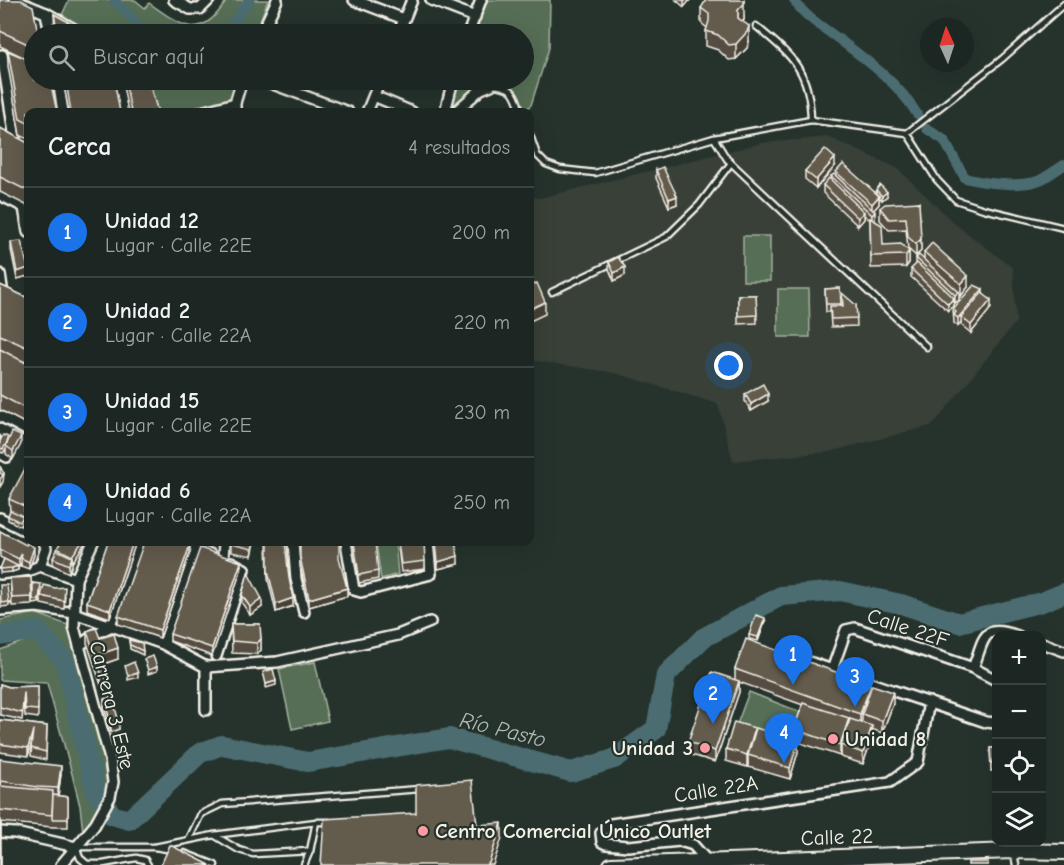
<!DOCTYPE html>
<html lang="es">
<meta charset="utf-8">
<style>
:root{--surface:#1c2622;--page:#29322f;--text:#f1f3f6;--muted:#a0a5a5;--line:#3a4340;--accent:#1a73e8}
body{margin:0;font-family:"Comic Neue",sans-serif;background:var(--page);color:var(--text)}
.controls{position:absolute;right:18px;bottom:18px;display:grid;overflow:hidden;border-radius:12px;box-shadow:0 6px 24px #0002}
.controls button{width:54px;height:54px;display:grid;place-items:center;padding:0;border:0;border-bottom:2px solid var(--line);background:var(--surface);color:var(--text);font:30px sans-serif}
.compass{position:absolute;left:920px;top:18px;width:54px;height:54px;border-radius:50%;background:var(--surface);box-shadow:0 6px 24px #0002;rotate:357deg}
.you{position:absolute;left:729px;top:366px;width:21px;height:21px;margin:-15px;border:4px solid #fff;border-radius:50%;background:#1a73e8;box-shadow:0 0 0 9px #1a73e833}
.badge{display:grid;place-items:center;width:39px;height:39px;border-radius:50%;background:var(--accent);color:#fff;font-size:20px;font-weight:700}
.pin{position:absolute;translate:-50% -50px;filter:drop-shadow(0 2px 3px #0008)}
.pin::after{content:'';position:absolute;top:32px;width:21px;height:18px;background:inherit;clip-path:polygon(0 0,100% 0,50% 100%)}
.list{margin:0;padding:0;list-style:none}
h2{display:flex;justify-content:space-between;align-items:center;height:78px;margin:0;padding:0 24px;font-size:26px}
h2 small{font-size:20px;font-weight:400;color:var(--muted)}
.list li{display:grid;grid-template-columns:39px 1fr auto;gap:18px;align-items:center;box-sizing:border-box;height:90px;padding:0 24px;border-top:2px solid var(--line)}
.list b{display:block;font-size:22px;white-space:nowrap}
.list p{margin:0;font-size:20px;white-space:nowrap;color:var(--muted)}
.list em{font-size:20px;font-style:normal;color:var(--muted)}
.icon{flex:none;width:33px;height:33px;fill:none;stroke:currentColor;stroke-width:2;stroke-linecap:round;stroke-linejoin:round}
.map{position:relative;flex:none;width:1064px;height:865px;overflow:hidden}
.search{position:absolute;background:var(--surface);box-shadow:0 6px 24px #0002;left:24px;top:24px;width:510px;height:66px;display:flex;align-items:center;gap:15px;box-sizing:border-box;padding:0 21px;border-radius:33px;color:var(--muted);font-size:22px}
.panel{position:absolute;background:var(--surface);box-shadow:0 6px 24px #0002;left:24px;top:108px;width:510px;height:438px;border-radius:12px}
.map>svg:first-child{display:block}
</style>
<div class="map">
<svg width="1064" height="865" viewBox="0 0 1064 865">
<rect width="100%" height="100%" fill="#26332d"/>
<filter id="ink" filterUnits="userSpaceOnUse"><feTurbulence type="fractalNoise" baseFrequency=".0167" numOctaves="2"/><feDisplacementMap in="SourceGraphic" scale="12" xChannelSelector="R" yChannelSelector="G"/><feConvolveMatrix kernelMatrix="1 2 1 2 8 2 1 2 1" color-interpolation-filters="sRGB"/></filter>
<g filter="url(#ink)">
<path fill="#393f37" d="M828 137 897 168 954 223 1013 268 1016 322 933 425 829 452 733 461 718 404 615 373 530 360V197L540 198 762 143Z"/>
<g fill="#556e54" stroke="#a4b09e" stroke-width="1.5">
<path d="M69 0H135L145 8 149 3C182 26 200 43 227 0H268L255 34H97L83 29 62 15Z"/>
<path d="M485 0H550L549 48 531 105 525 110C518 92 505 87 487 83L452 112H439L447 80H524V34H473Z"/>
<path d="M150 80H238L227 110 217 112H157Z"/>
<rect x="743" y="236" width="27" height="45"/>
<path d="M778 289H809L810 337H778Z"/>
<path d="M376 542H395L398 574 381 579Z"/>
<path d="M35 613 68 625 76 644 110 765 107 792 99 789 71 661 40 626 0 632V620Z"/>
<path d="M38 636 65 668 74 717 95 800 100 807 94 820 83 832 80 806 71 770 47 683 0 680V650Z"/>
<path d="M315 662 328 721 292 729 279 669Z"/>
<path d="M749 692 800 712 788 744 736 727Z"/>
</g>
<g fill="none" stroke-linecap="round" stroke-linejoin="round">
<g stroke="#4b6d71" stroke-width="10">
<path d="M114 0 147 34"/>
<path d="M794 0C804 16 821 26 836 37 865 59 898 82 917 114"/>
<path d="M226 34 249 0"/>
<path d="M927 129 944 140 965 178C984 183 1021 188 1040 180 1048 176 1056 170 1064 165"/>
</g>
<path stroke="#4b6d71" stroke-width="20" d="M0 636 37 630 65 661 95 789 112 815 129 820 200 753 222 745 308 762 449 738 571 772 614 759 656 729 666 675 703 638 781 596 840 591 901 604 959 623 1042 602 1064 593"/>
<g stroke="#f4f1e8" stroke-width="9">
<g id="lane">
<path d="M756 26C792 56 810 70 811 120"/>
<path d="M491 85C514 86 515 93 521 112"/>
<path d="M907 133 937 180 956 200 984 209 1064 228"/>
<path d="M530 135 537 155 546 164 560 169 595 173 714 138 811 120 907 133 1002 59 1064 4"/>
<path d="M714 138 727 159 927 347"/>
<path d="M552 292 666 237 699 205 731 163"/>
<path d="M214 835 239 850 253 854 310 851"/>
<path d="M189 839 201 814 222 804 420 789"/>
<path d="M155 847 214 835 316 822H329"/>
<path d="M184 853 215 865"/>
<path d="M1014 854 1016 865"/>
<path d="M148 865 145 860 136 858 103 864H87L80 858 76 847H155L173 850"/>
<path d="M304 865 310 851 316 822"/>
</g>
</g>
<g stroke="#f4f1e8" stroke-width="14">
<g id="street">
<path d="M14 0 46 13 83 34"/>
<path d="M174 0 190 9H200L209 0"/>
<path d="M354 0 404 19"/>
<path d="M431 0 475 17"/>
<path d="M46 13 50 34"/>
<path d="M265 25 291 34"/>
<path d="M261 34 277 0"/>
<path d="M398 34 412 0"/>
<path d="M468 34 481 0"/>
<path d="M2 55 15 139"/>
<path d="M58 80 63 112"/>
<path d="M117 80 123 112"/>
<path d="M262 80 348 112"/>
<path d="M374 96 412 112"/>
<path d="M201 112 235 103"/>
<path d="M235 112V103L242 80"/>
<path d="M367 112 380 80"/>
<path d="M445 112 453 80"/>
<path d="M455 112 481 89 491 85"/>
<path d="M0 195 28 209"/>
<path d="M24 207 28 232"/>
<path d="M0 274 3 294"/>
<path d="M0 416 28 431"/>
<path d="M0 453 7 457"/>
<path d="M0 518 28 532"/>
<path d="M168 542 210 554"/>
<path d="M293 542 296 579 304 612"/>
<path d="M346 542 354 590 361 592 431 574 428 542"/>
<path d="M223 558 224 542"/>
<path d="M40 566 46 548 44 542"/>
<path d="M0 574 30 570 40 566 76 579"/>
<path d="M0 610 37 607 74 613 163 644 206 667"/>
<path d="M111 622 140 542"/>
<path d="M165 640 196 551"/>
<path d="M1042 643 1064 651"/>
<path d="M79 646 95 634 110 627"/>
<path d="M788 655 986 722 996 723"/>
<path d="M216 656 244 569 231 562"/>
<path d="M973 668C985 638 981 623 1018 636"/>
<path d="M832 670 846 630 855 628 973 668 996 680"/>
<path d="M206 710V667L277 662 398 635 430 622"/>
<path d="M0 832 15 833 76 847"/>
<path d="M709 863 693 845 680 841 628 846 606 844 602 842 601 833 607 826 611 824 890 782 918 762 929 702"/>
<path d="M61 865 94 826 110 797 113 782 110 759 74 627 76 579 93 542"/>
</g>
</g>
<g stroke="#f4f1e8" stroke-width="18">
<path id="secondary" d="M611 865 1013 851 1064 852"/>
</g>
<use href="#lane" stroke="#26332d" stroke-width="4.5"/>
<use href="#street" stroke="#26332d" stroke-width="9"/>
<use href="#secondary" stroke="#26332d" stroke-width="14"/>
</g>
<g fill="#564e42" stroke="#f4f1e8" stroke-width="1.5">
<path d="M0 0 34 34V80L28 112V139L20 135 8 66V51L23 57 0 46Z"/>
<path d="M676 0H690L684 7Z"/>
<path d="M701 8 744 15V20L742 21 749 41 747 48 736 59 729 60 718 50 706 46V31L707 28 701 23Z"/>
<path d="M54 14 90 34H55Z"/>
<path d="M63 80H114L120 112H69Z"/>
<path d="M122 80H148L158 112H128Z"/>
<path d="M0 128 28 143V206L0 192Z"/>
<path d="M835 166 816 188 805 179V171Z"/>
<path d="M656 170 677 204 669 207 656 178Z"/>
<path d="M836 172 876 193V190L887 196 882 200 879 197V204L873 211 875 221 883 245 909 251V263L906 267 871 268 870 220 864 215V219L858 226 823 193V185L831 180V176H836Z"/>
<path d="M919 202 921 251 916 256 908 249 906 229 889 230 880 220V208Z"/>
<path d="M11 242 28 276 17 279 11 250Z"/>
<path d="M924 252 968 287 961 296 959 294V300L955 303 954 302V305L948 311 911 277V269L916 265V258L924 260Z"/>
<path d="M609 262 625 275 614 281 609 269Z"/>
<path d="M0 285 28 298V363L18 359 28 364V425L0 410Z"/>
<path d="M840 288 841 306 856 305 857 326 831 327 830 312H826L825 289Z"/>
<path d="M983 293 991 308 971 333 961 325V322L958 326 954 323 953 309Z"/>
<path d="M738 295H756L757 323 738 324Z"/>
<path d="M745 394 768 401 751 411 745 401Z"/>
<path d="M0 435 1 439 8 440 21 444 13 459 6 454V449L3 453 0 452Z"/>
<path d="M28 466V530L22 527V522L20 526 8 520V516L10 511 9 499Z"/>
<path d="M0 531 34 555 29 569 21 566V563L19 567 18 566V570L12 572 0 573V569L4 559 0 557Z"/>
<path d="M61 542H85L81 549 72 563 69 573 53 565V558Z"/>
<path d="M108 542H136L110 618 87 610V602Z"/>
<path d="M255 542 252 556 231 552V544Z"/>
<path d="M267 542 289 578 293 606 276 612 268 579Z"/>
<path d="M299 542 339 558 347 596 309 607 300 565Z"/>
<path d="M354 542 378 571V579L359 583 354 551Z"/>
<path d="M398 542 425 561V569L401 572 398 548Z"/>
<path d="M435 542H455L458 564 438 569Z"/>
<path d="M190 552 160 638 118 624V616Z"/>
<path d="M241 570 212 656 170 641V634Z"/>
<path d="M31 577 32 605 12 606 10 578Z"/>
<path d="M33 583 41 588 39 603 33 604Z"/>
<path d="M65 595 64 609 41 604V596Z"/>
<path d="M242 595 262 607 250 615 242 603Z"/>
<path d="M0 596 9 602V606L1 607Z"/>
<path d="M765 622 758 641 749 639V635Z"/>
<path d="M231 624H260L261 650 257 654 232 653Z"/>
<path d="M87 631 100 638 118 659 104 664 106 683 101 685 87 643Z"/>
<path d="M129 640 143 651V655L130 649Z"/>
<path d="M735 669 871 690 893 704 882 733 872 729V738L863 764 841 757V753L840 756 798 742V752L790 779 748 767V762L747 767 726 761V749L755 733 794 739V729L803 705 739 682V692L715 762 688 754V742L735 680Z"/>
<path d="M0 684 9 687 38 686V718L25 716 24 700 22 720 0 715Z"/>
<path d="M104 699 119 729 111 732 104 707Z"/>
<path d="M0 720 47 726 46 760 31 756 32 741 28 756 0 752Z"/>
<path d="M990 748H996V770L991 771Z"/>
<path d="M0 759 61 774 58 796 68 797V827H52L1 822V865H0Z"/>
</g>
<g fill="#464036" stroke="#f4f1e8" stroke-width="1.5">
<path d="M684 0H690L684 7Z"/>
<path d="M744 0V20L738 25V10Z"/>
<path d="M749 26V41L747 48 736 59V44Z"/>
<path d="M835 158V166L816 188V180Z"/>
<path d="M887 192V196L882 200V196Z"/>
<path d="M677 196V204L669 207V199Z"/>
<path d="M879 196V204L872 212V204Z"/>
<path d="M864 212V219L858 226V218Z"/>
<path d="M875 212V220L872 223V215Z"/>
<path d="M921 239V251L916 256V244Z"/>
<path d="M909 251V263L906 267V255Z"/>
<path d="M625 267V275L614 281V273Z"/>
<path d="M28 268V276L17 279V272Z"/>
<path d="M968 276V287L961 296V284Z"/>
<path d="M983 289V297L961 317V322L958 326V318Z"/>
<path d="M959 292V300L955 303V295Z"/>
<path d="M954 298V305L948 311V304Z"/>
<path d="M991 300V308L971 333V325Z"/>
<path d="M545 302V314L530 321V309Z"/>
<path d="M768 394V401L751 411V404Z"/>
<path d="M21 436V444L13 459V451Z"/>
<path d="M4 474 3 482 0 487V479Z"/>
<path d="M28 498V510L24 518V506Z"/>
<path d="M82 542H85L81 549 72 563V556Z"/>
<path d="M133 542H136L110 618V610Z"/>
<path d="M254 542H255L252 556V549Z"/>
<path d="M190 545V552L160 638V630Z"/>
<path d="M34 547V555L29 569V562Z"/>
<path d="M22 553 21 563 19 567V559Z"/>
<path d="M458 556V564L438 569V562Z"/>
<path d="M72 557V565L69 573V565Z"/>
<path d="M241 562V570L212 656V648Z"/>
<path d="M18 566V570L12 572V568Z"/>
<path d="M347 588V596L309 607V599Z"/>
<path d="M293 598V606L276 612V604Z"/>
<path d="M262 599V607L250 615V607Z"/>
<path d="M765 618V622L758 641V637Z"/>
<path d="M261 639V650L257 654V643Z"/>
<path d="M118 648V659L100 665V654Z"/>
<path d="M157 667V671L148 674V670Z"/>
<path d="M106 672V683L101 685V673Z"/>
<path d="M138 673V677L128 680V676Z"/>
<path d="M276 681V685L266 688V684Z"/>
<path d="M739 681V692L715 762V751Z"/>
<path d="M871 685V696L862 714V720L860 725V714Z"/>
<path d="M893 692V704L882 733V721Z"/>
<path d="M849 718V730L841 745V753L840 756V745Z"/>
<path d="M119 722V729L111 732V724Z"/>
<path d="M872 726V738L863 764V753Z"/>
<path d="M755 728V740L748 755V762L747 767V755Z"/>
<path d="M33 730V738L28 756V748Z"/>
<path d="M798 741V752L790 779V768Z"/>
<path d="M61 766V774L58 796V788Z"/>
<path d="M502 823V838L493 865H487Z"/>
</g>
<g fill="#645b4d" stroke="#f4f1e8" stroke-width="1.5">
<path d="M0 0H21L33 6 38 34H34V47L0 31Z"/>
<path d="M706 0H744V4L738 10V18L749 26 747 32 736 44 729 45 718 35 706 31 709 21V14L701 8Z"/>
<path d="M54 14 90 34H58Z"/>
<path d="M8 51 34 62V80H50L57 112H28V123L20 119Z"/>
<path d="M66 80H114L120 112H71Z"/>
<path d="M125 80H148L158 112H131Z"/>
<path d="M0 128 28 143V191L0 177Z"/>
<path d="M825 149 835 158 816 180 805 171Z"/>
<path d="M843 164 879 196 872 204 836 172Z"/>
<path d="M663 167 677 196 669 199 656 170Z"/>
<path d="M834 174 875 212 872 215 831 176Z"/>
<path d="M829 178 864 212 858 218 823 185Z"/>
<path d="M880 185 887 192 882 196 876 190Z"/>
<path d="M919 202 921 239 916 244 908 237 906 218 889 219 880 208 885 204Z"/>
<path d="M870 218 882 225 883 245 901 244 909 251 906 255 871 256Z"/>
<path d="M21 241 28 268 17 272 11 242Z"/>
<path d="M932 243 968 276 961 284 924 252Z"/>
<path d="M919 255 959 292 955 295 916 258Z"/>
<path d="M618 257 625 267 614 273 609 262Z"/>
<path d="M917 263 954 298 948 304 911 269Z"/>
<path d="M537 283 545 302 530 309V286Z"/>
<path d="M0 285 28 298V348L0 335Z"/>
<path d="M974 285 983 289 958 318 954 315 956 312 953 309Z"/>
<path d="M840 288 841 304H826L825 289Z"/>
<path d="M842 293 856 305 857 318 831 319 830 306H843Z"/>
<path d="M982 293 991 300 971 325 961 317Z"/>
<path d="M738 295H756L757 315 738 316Z"/>
<path d="M0 349 28 364V410L0 395Z"/>
<path d="M763 384 768 394 751 404 745 394Z"/>
<path d="M12 432 21 436 13 451 6 446Z"/>
<path d="M0 435 1 439 3 435 8 437V440L3 449 0 448Z"/>
<path d="M27 465 28 466V498L24 506 9 499Z"/>
<path d="M0 466 4 474 2 476 3 475 0 473Z"/>
<path d="M28 508V523L22 519Z"/>
<path d="M10 510 23 516 20 522 8 516Z"/>
<path d="M0 531 26 545 27 543 34 547 29 562 21 558 22 553 19 559 0 550Z"/>
<path d="M61 542H82L72 556 57 548Z"/>
<path d="M108 542H133L110 610 87 602Z"/>
<path d="M144 542H180L190 545 160 630 118 616Z"/>
<path d="M231 542H254L252 549 231 544Z"/>
<path d="M268 542H285L289 578 293 598 276 604 268 571Z"/>
<path d="M300 542H339V558L347 588 309 599 300 557Z"/>
<path d="M354 542H375L378 571 359 575Z"/>
<path d="M398 542H424L425 561 401 564Z"/>
<path d="M436 542H455L458 556 438 562Z"/>
<path d="M200 548 241 562 212 648 170 634Z"/>
<path d="M57 550 72 557 69 565 53 558Z"/>
<path d="M4 559 18 566 12 568 0 569Z"/>
<path d="M248 573 262 599 250 607 242 595Z"/>
<path d="M31 577 32 597 12 598 10 578Z"/>
<path d="M33 583 41 584 39 600H33Z"/>
<path d="M0 585H7L9 602 1 603Z"/>
<path d="M44 585 55 588 65 587 64 601 41 596Z"/>
<path d="M756 615 765 618 758 637 749 635Z"/>
<path d="M231 624H260L261 639 257 643 232 641Z"/>
<path d="M96 628 100 638 114 634 118 648 100 654 106 672 101 673 87 631Z"/>
<path d="M746 639 871 685 860 714 735 669Z"/>
<path d="M129 640 142 643 143 651 130 645Z"/>
<path d="M153 656 157 667 148 670 144 659Z"/>
<path d="M134 662 138 673 128 676 125 666Z"/>
<path d="M273 669 276 681 266 684 263 672Z"/>
<path d="M712 672 739 681 715 751 688 742Z"/>
<path d="M0 684 9 687 38 686V710L25 709 24 692 22 713 0 707Z"/>
<path d="M872 685 893 692 882 721 862 714Z"/>
<path d="M112 697 119 722 111 724 104 699Z"/>
<path d="M803 703 849 718 840 745 794 729Z"/>
<path d="M850 719 872 726 863 753 841 745Z"/>
<path d="M0 720 47 726 46 752 31 748 33 730 28 748 0 744Z"/>
<path d="M734 722 755 728 747 755 726 749Z"/>
<path d="M756 728 798 741 790 768 748 755Z"/>
<path d="M990 748H996V763H991Z"/>
<path d="M0 759 61 766 58 788 37 787 2 781 1 784H0Z"/>
<path d="M472 780 477 825 502 823 489 863 487 865H321L324 819 416 813V785Z"/>
<path d="M0 786 53 791 52 815 0 810Z"/>
<path d="M53 795 68 797V819H52Z"/>
<path d="M0 820H1V839L0 830Z"/>
<path d="M0 830 1 865H0Z"/>
<path d="M170 845 210 865H161Z"/>
<rect x="968" y="862" width="20" height="3"/>
</g>
</g>
<g fill="#ff9aa2" stroke="#26332d" stroke-width="2">
<circle cx="833" cy="739" r="6"/>
<circle cx="705" cy="748" r="6"/>
<circle cx="423" cy="831" r="6"/>
</g>
<g text-anchor="middle" stroke-width="4.5" stroke-linejoin="round" paint-order="stroke">
<g font-size="21" fill="#f4f1e8" stroke="#26332d">
<text transform="translate(908 628) rotate(18)" y="7">Calle 22F</text>
<text transform="translate(112 705) rotate(76)" y="7">Carrera 3 Este</text>
<text transform="translate(716 789) rotate(-9)" y="7">Calle 22A</text>
<text transform="translate(837 837) rotate(-2)" y="7">Calle 22</text>
</g>
<g font-size="21" font-weight="bold" fill="#f4f1e8" stroke="#26332d" text-anchor="start">
<text x="845" y="746">Unidad 8</text>
<text x="693" y="755" text-anchor="end">Unidad 3</text>
<text x="435" y="838">Centro Comercial Único Outlet</text>
</g>
<g font-size="22" font-style="italic" fill="#b0bcb8" stroke="#26332d">
<text transform="translate(503 729) rotate(14)" y="8">Río Pasto</text>
</g>
</g>
</svg>
<div class="controls">
<button>+</button>
<button>−</button>
<button><svg class="icon" aria-label="locate" viewBox="0 0 24 24"><circle cx="12" cy="12" r="6"/><path d="M12 2v4M12 18v4M2 12h4M18 12h4"/></svg></button>
<button><svg class="icon" aria-label="layers" viewBox="0 0 24 24"><path d="M12 4l9 5-9 5-9-5zM3 14l9 5 9-5"/></svg></button>
</div>
<svg class="compass" viewBox="-18 -18 36 36"><path d="M0-13l5 13h-10z" fill="#e53935"/><path d="M0 13l5-13h-10z" fill="#a0a5a5"/></svg>
<div class="you"></div>
<div class="pin badge" style="left:793px;top:685px">1</div>
<div class="pin badge" style="left:713px;top:724px">2</div>
<div class="pin badge" style="left:855px;top:707px">3</div>
<div class="pin badge" style="left:784px;top:763px">4</div>
<div class="search"><svg class="icon" aria-label="search" viewBox="0 0 24 24"><circle cx="10" cy="10" r="6"/><path d="M15 15l6 6"/></svg>Buscar aquí</div>
<section class="panel">
<h2>Cerca<small>4 resultados</small></h2>
<ul class="list">
<li><span class="badge">1</span><div><b>Unidad 12</b><p>Lugar · Calle 22E</p></div><em>200 m</em></li>
<li><span class="badge">2</span><div><b>Unidad 2</b><p>Lugar · Calle 22A</p></div><em>220 m</em></li>
<li><span class="badge">3</span><div><b>Unidad 15</b><p>Lugar · Calle 22E</p></div><em>230 m</em></li>
<li><span class="badge">4</span><div><b>Unidad 6</b><p>Lugar · Calle 22A</p></div><em>250 m</em></li>
</ul>
</section>
</div>
